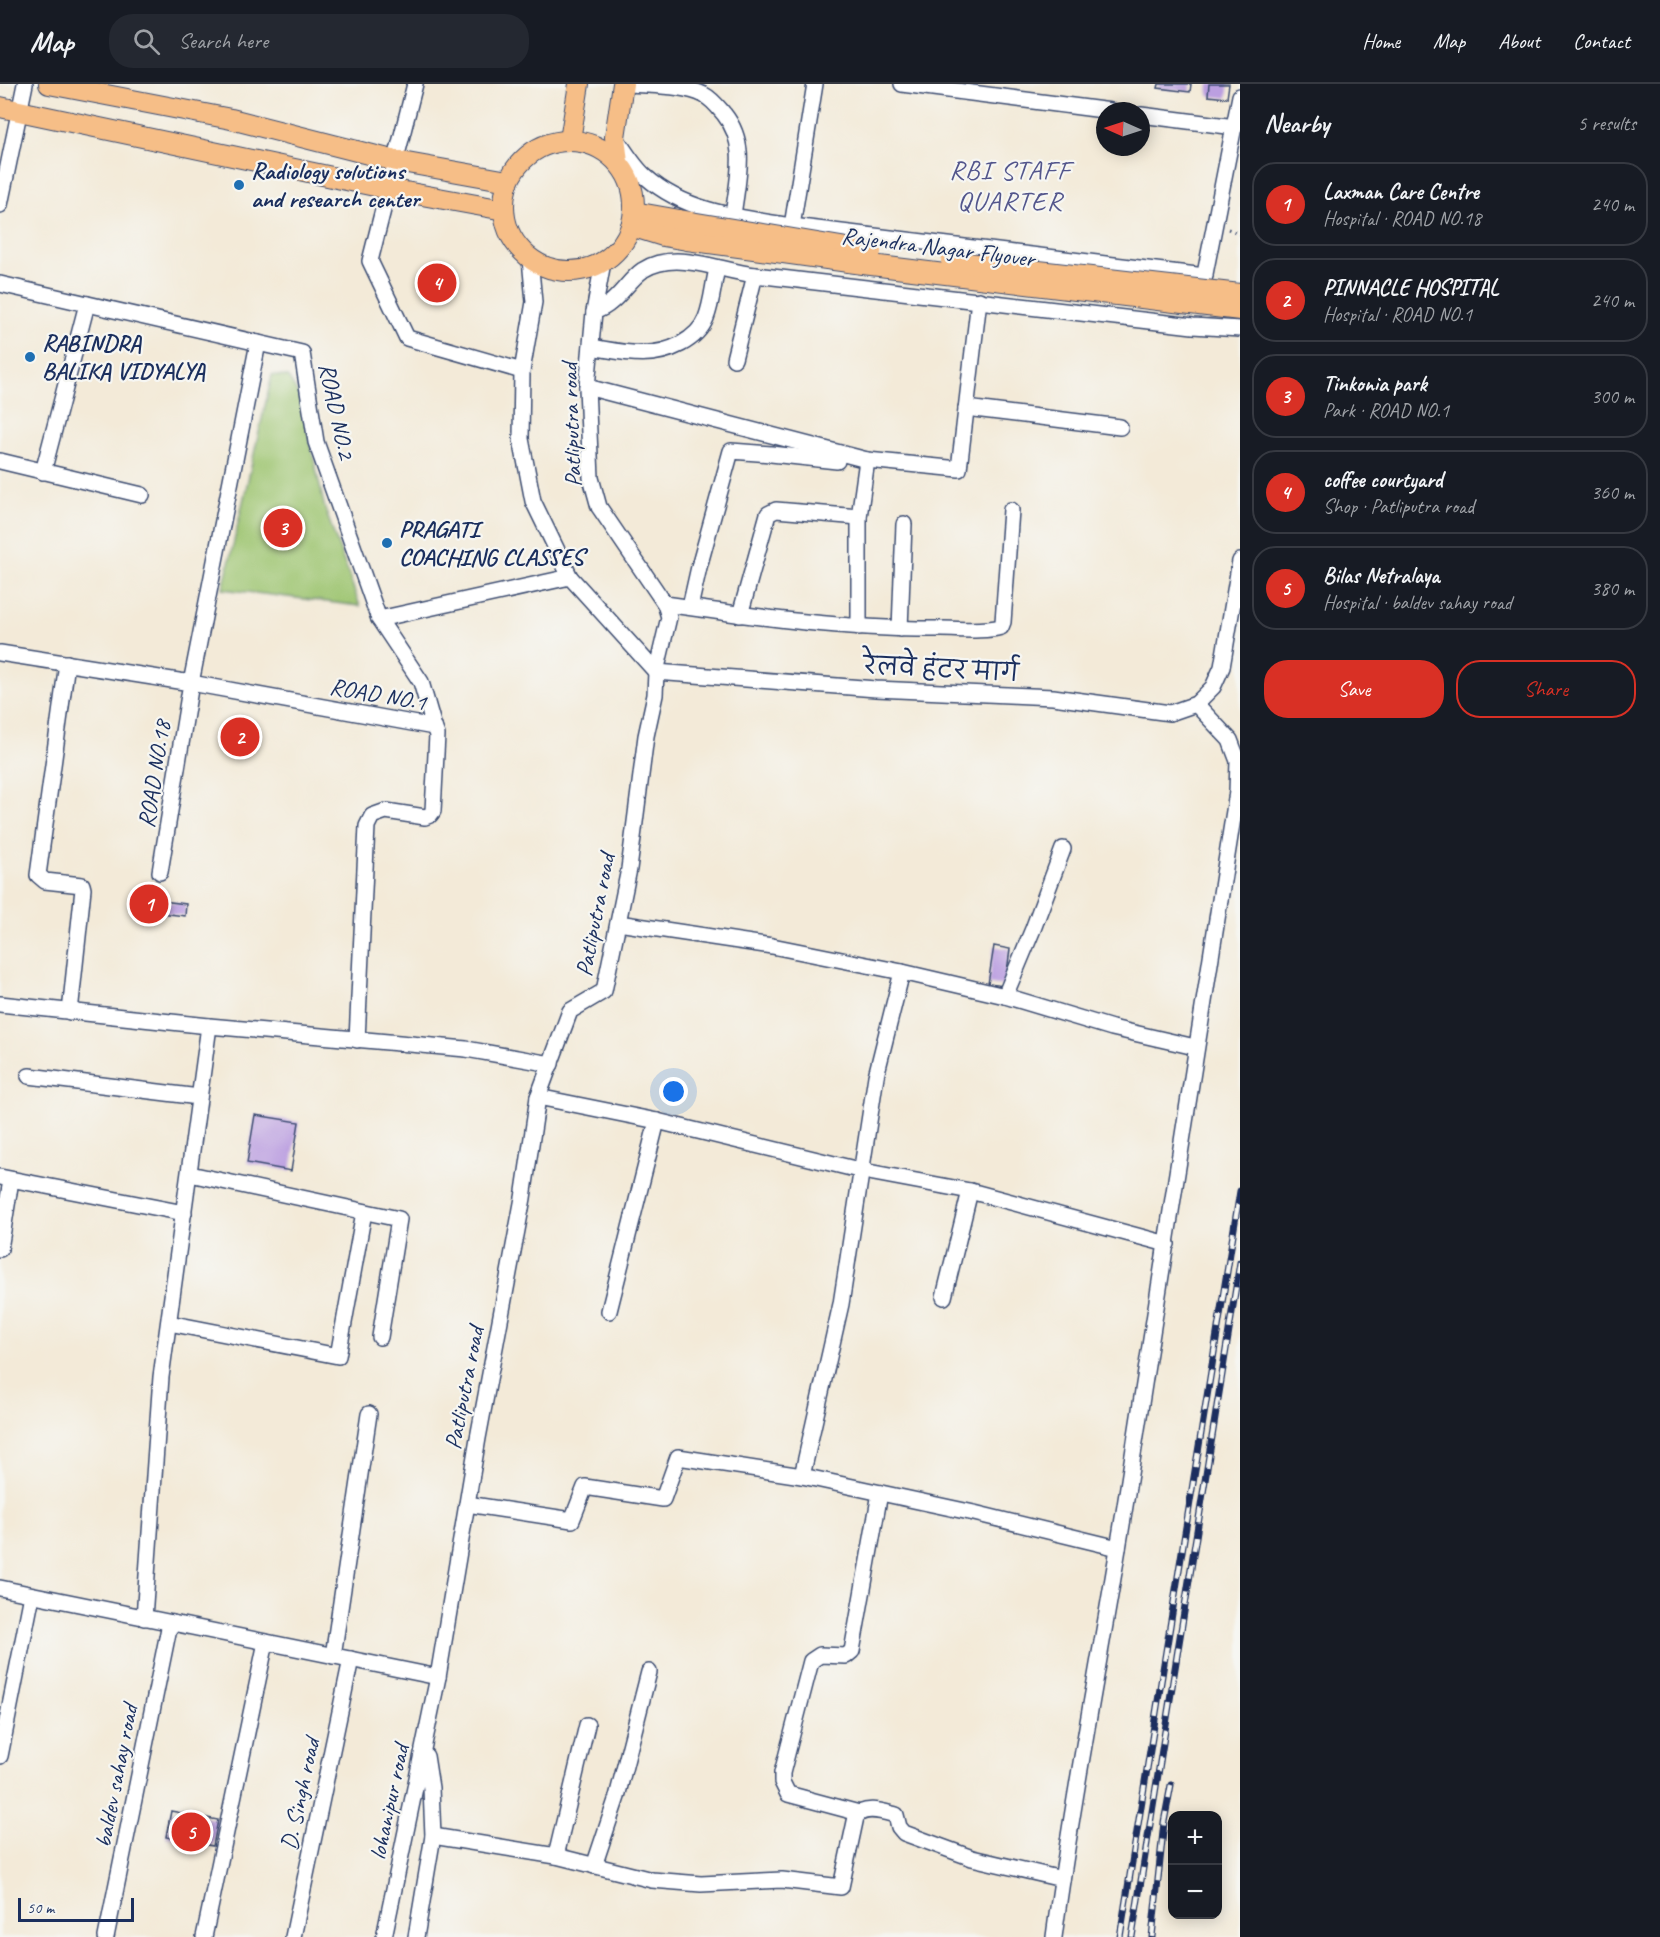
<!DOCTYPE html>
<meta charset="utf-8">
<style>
:root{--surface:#171b24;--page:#242831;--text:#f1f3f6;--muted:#9ea1a6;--line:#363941;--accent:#d93025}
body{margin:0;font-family:Caveat,"Playpen Sans Deva",sans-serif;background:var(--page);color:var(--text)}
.controls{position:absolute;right:18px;bottom:18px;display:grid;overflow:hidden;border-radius:12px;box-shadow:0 3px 15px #0003}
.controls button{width:54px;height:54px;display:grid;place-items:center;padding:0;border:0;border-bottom:2px solid var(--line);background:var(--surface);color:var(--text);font:30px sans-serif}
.compass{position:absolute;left:1096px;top:18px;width:54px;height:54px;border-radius:50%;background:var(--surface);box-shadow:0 3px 15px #0003;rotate:273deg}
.scale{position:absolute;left:18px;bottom:15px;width:116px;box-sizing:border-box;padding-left:6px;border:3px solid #1b2f5e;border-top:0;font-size:16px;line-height:21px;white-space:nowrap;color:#1b2f5e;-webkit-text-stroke:4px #f6f6f2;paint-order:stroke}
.you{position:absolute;left:674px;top:1008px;width:21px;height:21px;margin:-15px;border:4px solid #fff;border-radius:50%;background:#1a73e8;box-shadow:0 0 0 9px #1a73e833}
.badge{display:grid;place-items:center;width:39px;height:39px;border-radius:50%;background:var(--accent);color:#fff;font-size:20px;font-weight:700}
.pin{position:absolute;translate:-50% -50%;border:3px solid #fff;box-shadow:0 2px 6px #0006}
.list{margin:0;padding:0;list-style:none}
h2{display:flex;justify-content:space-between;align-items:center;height:78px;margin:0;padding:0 24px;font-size:26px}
h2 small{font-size:20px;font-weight:400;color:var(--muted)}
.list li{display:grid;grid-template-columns:39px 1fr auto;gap:18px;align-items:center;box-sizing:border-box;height:84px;margin:0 12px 12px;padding:0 12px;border:2px solid var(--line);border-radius:24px}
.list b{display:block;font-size:22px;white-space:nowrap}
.list p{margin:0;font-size:20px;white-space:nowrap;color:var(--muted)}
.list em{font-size:20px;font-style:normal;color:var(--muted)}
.actions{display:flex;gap:12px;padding:18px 24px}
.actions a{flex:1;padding:14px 0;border:2px solid var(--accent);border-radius:24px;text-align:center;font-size:21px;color:var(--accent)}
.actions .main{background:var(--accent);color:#fff}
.icon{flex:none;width:33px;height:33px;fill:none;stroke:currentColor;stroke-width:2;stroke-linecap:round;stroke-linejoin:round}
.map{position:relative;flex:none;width:1240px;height:1853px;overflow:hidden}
header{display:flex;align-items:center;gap:36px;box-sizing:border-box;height:84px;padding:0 30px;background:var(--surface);border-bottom:2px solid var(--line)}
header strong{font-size:28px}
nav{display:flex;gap:33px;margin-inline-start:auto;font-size:21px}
.search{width:420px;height:54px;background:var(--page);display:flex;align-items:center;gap:15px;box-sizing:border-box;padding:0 21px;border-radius:24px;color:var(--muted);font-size:22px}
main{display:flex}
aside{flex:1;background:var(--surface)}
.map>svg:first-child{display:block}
</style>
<header>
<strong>Map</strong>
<div class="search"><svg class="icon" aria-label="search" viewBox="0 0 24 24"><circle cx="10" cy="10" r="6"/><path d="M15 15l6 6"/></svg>Search here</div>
<nav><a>Home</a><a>Map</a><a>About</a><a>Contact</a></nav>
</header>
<main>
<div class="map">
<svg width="1240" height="1853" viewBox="0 0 1240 1853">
<rect width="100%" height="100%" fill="#f6f6f2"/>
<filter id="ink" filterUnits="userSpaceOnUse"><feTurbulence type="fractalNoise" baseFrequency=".0167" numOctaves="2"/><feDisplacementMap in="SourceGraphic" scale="12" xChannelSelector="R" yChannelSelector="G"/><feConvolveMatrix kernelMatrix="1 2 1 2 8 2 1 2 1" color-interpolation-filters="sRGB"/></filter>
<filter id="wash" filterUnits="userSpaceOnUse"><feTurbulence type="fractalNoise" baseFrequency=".008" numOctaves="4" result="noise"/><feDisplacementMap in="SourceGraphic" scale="24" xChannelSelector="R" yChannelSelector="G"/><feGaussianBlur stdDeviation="1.35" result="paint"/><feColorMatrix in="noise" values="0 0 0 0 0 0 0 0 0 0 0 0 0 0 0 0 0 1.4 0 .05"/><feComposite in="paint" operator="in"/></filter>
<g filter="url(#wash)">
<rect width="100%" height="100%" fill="#f3ead8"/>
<path fill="#9ec571" stroke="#5c7a68" stroke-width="1.5" d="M272 291 288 293 300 313 325 425 360 522 223 505Z"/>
<g id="blocks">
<g fill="#bb9fe0">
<path d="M1159 0H1191L1190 8 1158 4Z"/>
<path d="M1209 0H1229L1227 14 1208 12Z"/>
<path d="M146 815 186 820 185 832 144 827Z"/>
<path d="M994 862 1010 865 1005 902 988 900Z"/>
<path d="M255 1031 299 1038 291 1087 247 1079Z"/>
<path d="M171 1727 218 1736 213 1762 166 1753Z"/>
</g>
</g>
</g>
<g filter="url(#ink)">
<use href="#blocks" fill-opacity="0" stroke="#3b4b70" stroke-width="1.5"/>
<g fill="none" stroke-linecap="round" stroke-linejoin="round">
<g stroke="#3b4b70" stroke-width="18">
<g id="minor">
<path d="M415 0 370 177 407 254 522 287"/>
<path d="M630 0C651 2 685 1 704 11 712 15 718 23 724 30 749 61 737 96 733 132"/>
<path d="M902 0 1111 27"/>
<path d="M1141 31 1235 43"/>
<path d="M615 53C624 65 634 83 646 93 685 128 742 134 792 142L1205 192"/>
<path d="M0 121 25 0"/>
<path d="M792 142 815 0"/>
<path d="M530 175 534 218 522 287 521 355 533 417 570 493 656 588 876 605 1053 613 1170 629 1196 620 1213 603 1222 583 1240 477"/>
<path d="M0 200 302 269 316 358 379 535 570 493"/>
<path d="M1203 200 1240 12"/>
<path d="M594 228C599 226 606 223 610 219 622 210 630 195 643 186 676 165 719 187 755 191L1193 242 1240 245"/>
<path d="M258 259 191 599 434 643 421 598 379 535"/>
<path d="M591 263C623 268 651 276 681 260 692 254 701 247 706 234 712 219 713 201 717 185"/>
<path d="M734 275 755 191"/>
<path d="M587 303 867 376 959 385 979 216"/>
<path d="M966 324 1120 343"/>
<path d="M0 377 142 411"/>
<path d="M43 388 87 220"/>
<path d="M665 520C756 533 849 546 942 545 960 545 983 548 1001 543L1003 538 1011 426"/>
<path d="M690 523 699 483 731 367 771 370 837 377"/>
<path d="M740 531 768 430 776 426 859 433"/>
<path d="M859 543V433L867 376"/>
<path d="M900 545 904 440"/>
<path d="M0 569 191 599 160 788"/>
<path d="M67 579 38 791 45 797 82 801 83 805 70 928"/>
<path d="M618 839 772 862 902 888 876 992 841 1220 802 1392 974 1429 1118 1464"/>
<path d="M902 888 1005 912 1112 944 1195 963"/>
<path d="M1005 912 1033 845 1063 765"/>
<path d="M0 920 209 942 161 1293 144 1534"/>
<path d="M209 942 466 965 551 980"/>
<path d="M357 956 367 742 372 732 386 727 425 733 430 731 433 727 437 651 434 643"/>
<path d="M29 992 199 1013"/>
<path d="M538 1013 657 1037 863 1087 970 1107 1167 1160"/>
<path d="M190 1090 399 1135 380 1253"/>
<path d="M0 1093 184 1129"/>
<path d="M0 1165 11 1096"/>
<path d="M944 1213 970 1107"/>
<path d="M609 1227 657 1037"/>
<path d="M169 1239 338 1272 364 1128"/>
<path d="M467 1420 572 1436 585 1403 663 1415 678 1373 802 1392"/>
<path d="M0 1504 438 1593"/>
<path d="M333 1572 369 1330"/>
<path d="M0 1672 32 1511"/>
<path d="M859 1729 788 1710 782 1698V1689L811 1577 820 1571 846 1572 852 1567 880 1409"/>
<path d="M433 1752 556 1772 652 1796 701 1800 782 1796 841 1803 856 1733C864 1721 884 1728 896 1731L899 1743 904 1749 972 1774 1062 1795"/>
<path d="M556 1772 587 1641"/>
<path d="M594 1782 617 1713 649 1588"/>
<path d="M106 1853 170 1539"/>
<path d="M204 1853 266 1558"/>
<path d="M293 1853 351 1575"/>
<path d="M384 1853 438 1593 478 1354 523 1114 538 1013 570 927 604 907 629 785 646 652 655 611 656 588 669 533 665 520 599 423 591 394 587 303 594 228 603 178"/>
<path d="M416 1853 433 1752 431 1704 426 1672"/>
<path d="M1054 1853C1073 1709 1102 1566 1125 1422 1163 1184 1198 946 1237 708L1238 677 1230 656 1196 620"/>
</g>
</g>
<g stroke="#3b4b70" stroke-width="22">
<g id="major">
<path d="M49 0 231 35 396 77 508 97"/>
<path d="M0 23 389 105 504 126"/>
<path d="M570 56 579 0"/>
<circle cx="569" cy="122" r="65"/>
<path d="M618 79 615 53 623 0"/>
<path d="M634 128 691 138"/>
<path d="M631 142 663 152 687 156"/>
</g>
</g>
<path stroke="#3b4b70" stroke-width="3" stroke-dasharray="1.5 4.5" stroke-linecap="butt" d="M1228 145 1240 150"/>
<use href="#minor" stroke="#fff" stroke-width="15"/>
<use href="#major" stroke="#f6be87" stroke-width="20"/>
<g stroke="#1b2f5e" stroke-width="7">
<g id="rail">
<path d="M1120 1853 1240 1107"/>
<path d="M1132 1853 1240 1178"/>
<path d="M1152 1853 1164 1738 1171 1701"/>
</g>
</g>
<use href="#rail" stroke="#f6f6f2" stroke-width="4.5" stroke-dasharray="14" stroke-linecap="butt"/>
<g stroke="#3b4b70" stroke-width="22" stroke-linecap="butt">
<g id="major-bridge">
<path d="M691 138 871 168"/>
<path d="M687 156 863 180 1240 226"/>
<path d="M951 177 1240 210"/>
</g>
</g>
<use href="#major-bridge" stroke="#f6be87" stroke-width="20"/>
</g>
</g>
<g fill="#1f6fb2" stroke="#f6f6f2" stroke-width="2">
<circle cx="239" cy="101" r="6"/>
<circle cx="30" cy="273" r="6"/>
<circle cx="387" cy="459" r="6"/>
</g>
<g text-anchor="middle" stroke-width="4.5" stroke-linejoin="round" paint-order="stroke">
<g font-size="24" font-weight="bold" fill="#1b2f5e" stroke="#f6f6f2" text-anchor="start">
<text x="251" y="95">Radiology solutions<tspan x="251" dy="28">and research center</tspan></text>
<text x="42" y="267">RABINDRA<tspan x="42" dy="28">BALIKA VIDYALYA</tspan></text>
<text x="399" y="453">PRAGATI<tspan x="399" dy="28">COACHING CLASSES</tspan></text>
</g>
<g font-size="24" fill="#1b2f5e" stroke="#f6f6f2">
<text transform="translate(938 163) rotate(7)" y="8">Rajendra Nagar Flyover</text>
<text transform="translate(337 327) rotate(78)" y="8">ROAD NO.2</text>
<text transform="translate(571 341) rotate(-92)" y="8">Patliputra road</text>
<text transform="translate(941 585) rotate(3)" y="8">रेलवे हंटर मार्ग</text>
<text transform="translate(378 610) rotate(10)" y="8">ROAD NO.1</text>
<text transform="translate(154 690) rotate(-81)" y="8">ROAD NO.18</text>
<text transform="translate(595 831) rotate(-79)" y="8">Patliputra road</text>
<text transform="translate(464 1304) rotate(-79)" y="8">Patliputra road</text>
<text transform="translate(116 1692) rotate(-79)" y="8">baldev sahay road</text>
<text transform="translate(300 1710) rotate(-78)" y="8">D. Singh road</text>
<text transform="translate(389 1718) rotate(-78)" y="8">lohanipur road</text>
</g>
<g font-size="27" letter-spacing="1.5" fill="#53568c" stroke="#f6f6f2">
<text x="1010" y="95">RBI STAFF<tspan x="1010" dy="31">QUARTER</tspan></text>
</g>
</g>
</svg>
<div class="controls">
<button>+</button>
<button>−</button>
</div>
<svg class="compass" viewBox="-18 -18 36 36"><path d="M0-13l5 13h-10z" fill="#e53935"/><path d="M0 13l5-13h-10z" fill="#9ea1a6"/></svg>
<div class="scale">50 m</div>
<div class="you"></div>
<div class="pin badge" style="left:149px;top:820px">1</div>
<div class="pin badge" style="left:240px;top:653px">2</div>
<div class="pin badge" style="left:283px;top:444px">3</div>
<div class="pin badge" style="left:437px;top:199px">4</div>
<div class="pin badge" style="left:191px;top:1748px">5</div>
</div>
<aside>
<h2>Nearby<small>5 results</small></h2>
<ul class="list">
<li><span class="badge">1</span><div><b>Laxman Care Centre</b><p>Hospital · ROAD NO.18</p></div><em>240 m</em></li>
<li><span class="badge">2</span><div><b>PINNACLE HOSPITAL</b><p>Hospital · ROAD NO.1</p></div><em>240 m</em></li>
<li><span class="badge">3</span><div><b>Tinkonia park</b><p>Park · ROAD NO.1</p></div><em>300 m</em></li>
<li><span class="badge">4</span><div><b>coffee courtyard</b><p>Shop · Patliputra road</p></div><em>360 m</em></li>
<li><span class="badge">5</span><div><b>Bilas Netralaya</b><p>Hospital · baldev sahay road</p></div><em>380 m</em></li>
</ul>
<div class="actions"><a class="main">Save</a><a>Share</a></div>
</aside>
</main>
